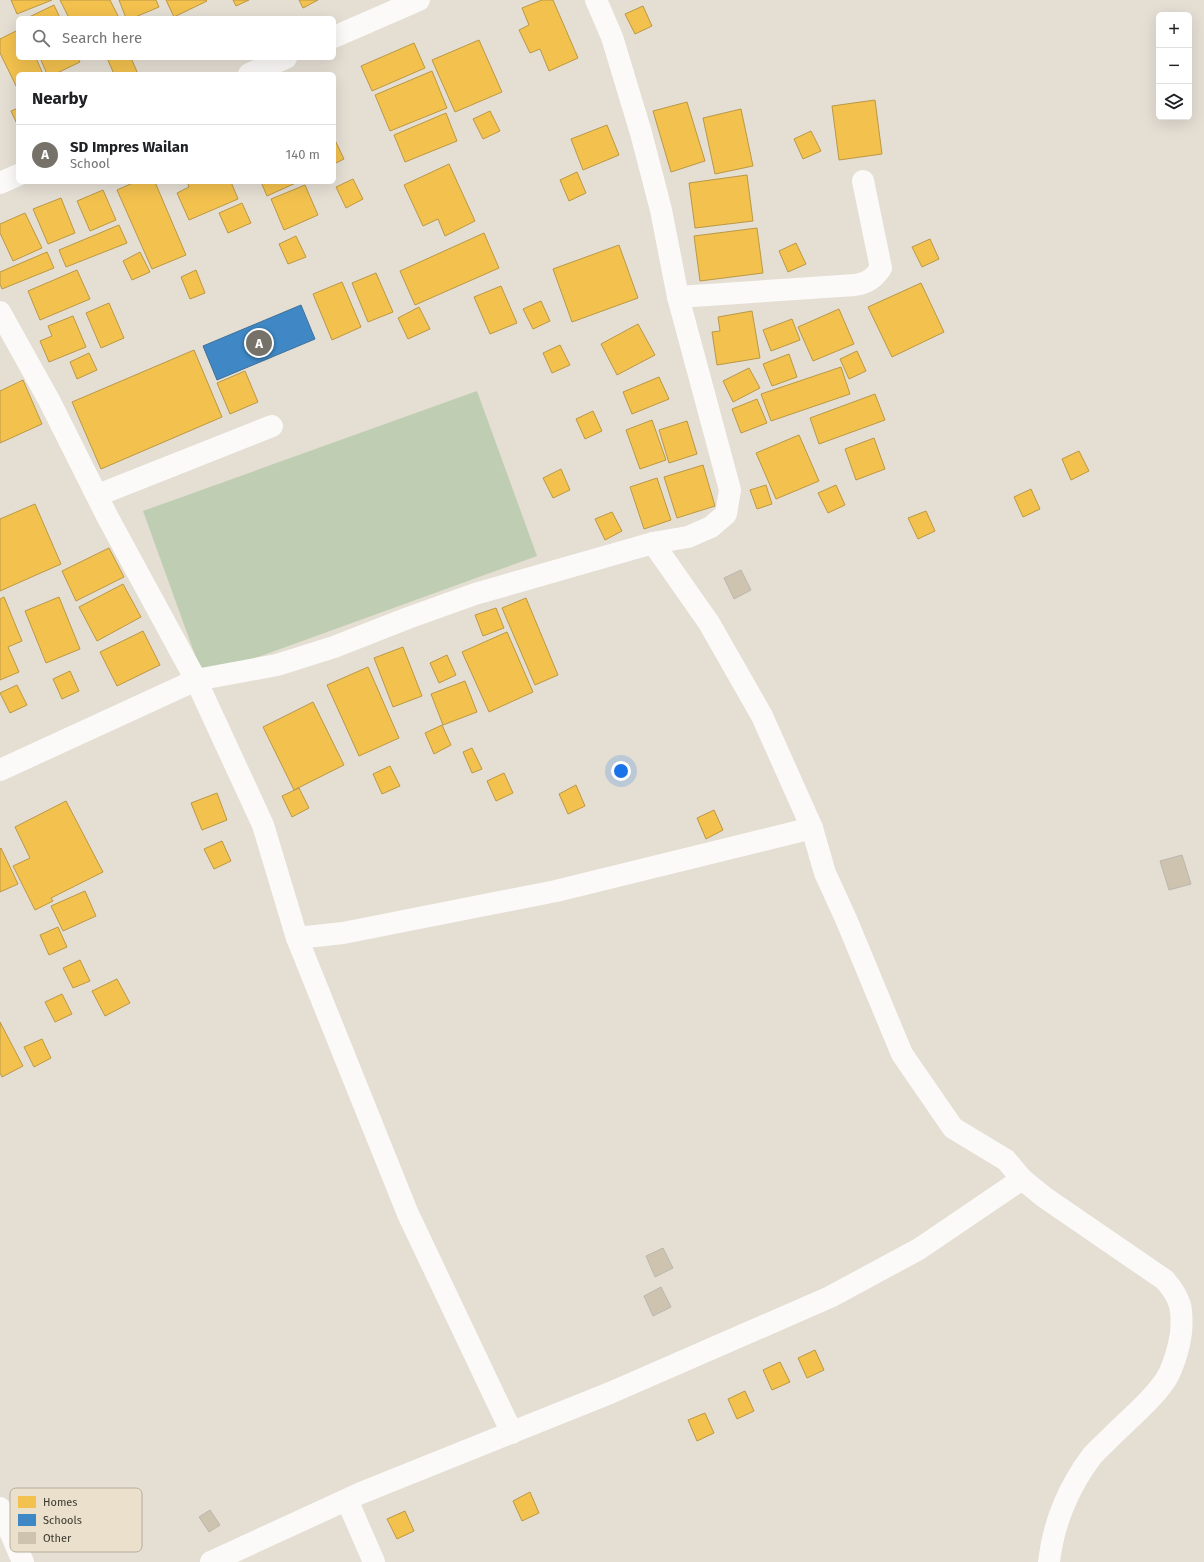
<!DOCTYPE html>
<meta charset="utf-8">
<style>
:root{--surface:#fff;--page:#f6f6f6;--text:#202124;--muted:#757577;--line:#e0e0e0;--accent:#777269}
body{margin:0;font-family:"Fira Sans",sans-serif;background:var(--page);color:var(--text)}
.controls{position:absolute;right:12px;top:12px;display:grid;overflow:hidden;border-radius:6px;box-shadow:0 4px 16px #0002}
.controls button{width:36px;height:36px;display:grid;place-items:center;padding:0;border:0;border-bottom:1px solid var(--line);background:var(--surface);color:var(--text);font:20px sans-serif}
.you{position:absolute;left:621px;top:771px;width:14px;height:14px;margin:-10px;border:3px solid #fff;border-radius:50%;background:#1a73e8;box-shadow:0 0 0 6px #1a73e833}
.badge{display:grid;place-items:center;width:26px;height:26px;border-radius:50%;background:var(--accent);color:#fff;font-size:13px;font-weight:700}
.pin{position:absolute;translate:-50% -50%;border:2px solid #fff;box-shadow:0 1px 4px #0006}
.list{margin:0;padding:0;list-style:none}
h2{display:flex;justify-content:space-between;align-items:center;height:52px;margin:0;padding:0 16px;font-size:17px}
h2 small{font-size:13px;font-weight:400;color:var(--muted)}
.list li{display:grid;grid-template-columns:26px 1fr auto;gap:12px;align-items:center;box-sizing:border-box;height:60px;padding:0 16px;border-top:1px solid var(--line)}
.list b{display:block;font-size:15px;white-space:nowrap}
.list p{margin:0;font-size:13px;white-space:nowrap;color:var(--muted)}
.list em{font-size:13px;font-style:normal;color:var(--muted)}
.icon{flex:none;width:22px;height:22px;fill:none;stroke:currentColor;stroke-width:2;stroke-linecap:round;stroke-linejoin:round}
.map{position:relative;flex:none;width:1204px;height:1562px;overflow:hidden}
.search{position:absolute;background:var(--surface);box-shadow:0 4px 16px #0002;left:16px;top:16px;width:320px;height:44px;display:flex;align-items:center;gap:10px;box-sizing:border-box;padding:0 14px;border-radius:6px;color:var(--muted);font-size:15px}
.panel{position:absolute;background:var(--surface);box-shadow:0 4px 16px #0002;left:16px;top:72px;width:320px;height:112px;border-radius:6px}
.map>svg:first-child{display:block}
</style>
<div class="map">
<svg width="1204" height="1562" viewBox="0 0 1204 1562">
<rect width="100%" height="100%" fill="#e4ded3"/>
<path fill="#bfceb2" d="M477 391 537 556 203 677 143 511Z"/>
<g fill="#f2c14e" stroke="#bb9845">
<path d="M11 0H52L17 14Z"/>
<path d="M60 0H110L119 18H69Z"/>
<path d="M119 0H156L159 7 133 18H126Z"/>
<path d="M166 0H206L207 1 174 17Z"/>
<path d="M233 0H249L236 6Z"/>
<path d="M299 0H318L303 8Z"/>
<path d="M542 0H553L578 58 549 71 540 49 530 53 519 30 529 25 522 8Z"/>
<path d="M54 5 60 18H27Z"/>
<path d="M643 6 652 26 635 34 625 14Z"/>
<path d="M18 30V58H36L43 74H18V90L0 53V39Z"/>
<path d="M479 40 502 92 455 112 432 60Z"/>
<path d="M414 43 425 68 372 91 361 66Z"/>
<path d="M40 58H78L80 62 55 74H47Z"/>
<path d="M107 58H131L138 74H114Z"/>
<path d="M432 71 447 108 390 131 375 95Z"/>
<path d="M875 100 882 154 839 160 832 106Z"/>
<path d="M687 102 705 161 671 172 653 111Z"/>
<path d="M18 108V126L11 111Z"/>
<path d="M741 109 753 166 715 174 703 118Z"/>
<path d="M490 111 500 131 483 139 473 119Z"/>
<path d="M446 113 457 141 405 162 394 135Z"/>
<path d="M607 125 619 155 583 170 571 139Z"/>
<path d="M811 131 821 151 803 159 794 139Z"/>
<path d="M334 138 344 159 334 164Z"/>
<path d="M449 164 475 221 445 236 438 219 423 226 404 185Z"/>
<path d="M577 172 586 193 569 201 560 180Z"/>
<path d="M747 175 753 221 695 228 689 183Z"/>
<path d="M353 179 363 199 346 208 336 187Z"/>
<path d="M135 182H155L186 255 152 269 117 190Z"/>
<path d="M187 182H231L238 199 189 220 177 193 189 187Z"/>
<path d="M261 182H298L267 196Z"/>
<path d="M305 185 318 215 284 230 271 199Z"/>
<path d="M103 190 116 220 90 231 77 201Z"/>
<path d="M61 198 75 233 48 244 33 209Z"/>
<path d="M242 203 251 223 228 233 219 213Z"/>
<path d="M25 213 42 248 13 261 0 233V224Z"/>
<path d="M119 225 127 243 66 267 59 250Z"/>
<path d="M757 228 763 273 700 281 694 236Z"/>
<path d="M484 233 499 268 415 305 400 271Z"/>
<path d="M296 236 306 257 288 264 279 244Z"/>
<path d="M930 239 939 259 922 267 912 247Z"/>
<path d="M796 243 806 264 788 272 779 251Z"/>
<path d="M619 245 638 298 572 322 553 269Z"/>
<path d="M47 252 54 268 2 289 0 284V272Z"/>
<path d="M140 252 150 272 132 280 123 261Z"/>
<path d="M77 270 90 299 40 320 28 291Z"/>
<path d="M196 270 205 293 190 299 181 277Z"/>
<path d="M376 273 393 312 368 322 352 283Z"/>
<path d="M342 282 361 327 332 340 313 294Z"/>
<path d="M921 283 944 332 892 357 868 307Z"/>
<path d="M501 286 517 323 490 334 474 297Z"/>
<path d="M541 301 550 321 533 329 523 309Z"/>
<path d="M109 303 124 338 101 348 86 313Z"/>
<path d="M419 307 430 329 408 339 398 318Z"/>
<path d="M839 309 854 344 813 361 798 327Z"/>
<path d="M752 311 760 358 717 365 712 332 720 331 718 317Z"/>
<path d="M73 316 86 347 49 362 40 341 52 336 48 326Z"/>
<path d="M792 319 800 340 771 351 763 330Z"/>
<path d="M638 324 655 355 617 375 601 344Z"/>
<path d="M560 345 570 365 552 373 543 353Z"/>
<path d="M194 350 222 417 101 469 72 402Z"/>
<path d="M857 351 866 371 849 379 840 359Z"/>
<path d="M89 353 97 370 77 379 70 362Z"/>
<path d="M789 354 797 377 772 386 763 364Z"/>
<path d="M841 367 850 394 771 421 761 394Z"/>
<path d="M749 368 760 388 733 402 723 381Z"/>
<path d="M245 371 258 402 230 414 217 383Z"/>
<path d="M659 377 669 399 632 414 623 392Z"/>
<path d="M23 380 42 424 0 443V391Z"/>
<path d="M875 394 885 420 819 444 810 418Z"/>
<path d="M757 399 767 423 741 433 732 409Z"/>
<path d="M593 411 602 431 585 439 576 419Z"/>
<path d="M652 420 666 460 640 469 626 430Z"/>
<path d="M687 421 697 454 669 463 659 430Z"/>
<path d="M799 435 819 481 776 499 756 453Z"/>
<path d="M874 438 885 469 856 480 845 449Z"/>
<path d="M1079 451 1089 471 1071 480 1062 459Z"/>
<path d="M703 465 715 506 677 518 664 477Z"/>
<path d="M561 469 570 490 553 498 543 478Z"/>
<path d="M657 478 671 520 644 529 630 487Z"/>
<path d="M766 485 772 504 757 509 750 490Z"/>
<path d="M836 485 845 505 828 513 818 493Z"/>
<path d="M1031 489 1040 509 1023 517 1014 497Z"/>
<path d="M35 504 61 564 0 591V519Z"/>
<path d="M926 511 935 531 918 539 908 518Z"/>
<path d="M612 512 622 531 605 540 595 519Z"/>
<path d="M109 548 124 577 76 601 62 571Z"/>
<path d="M123 584 141 617 97 641 79 607Z"/>
<path d="M4 597 22 641 8 647 19 672 0 680V599Z"/>
<path d="M59 597 80 649 46 663 25 611Z"/>
<path d="M526 598 558 675 535 685 502 608Z"/>
<path d="M496 608 504 628 483 636 475 615Z"/>
<path d="M143 631 160 665 117 686 100 652Z"/>
<path d="M507 632 533 692 489 712 462 652Z"/>
<path d="M403 647 422 696 393 707 374 658Z"/>
<path d="M447 655 456 675 439 683 430 663Z"/>
<path d="M368 667 399 738 359 756 327 685Z"/>
<path d="M70 671 79 691 62 699 53 679Z"/>
<path d="M465 681 477 712 443 725 431 694Z"/>
<path d="M17 685 27 705 10 713 0 693Z"/>
<path d="M313 702 344 765 294 790 263 727Z"/>
<path d="M442 725 451 745 434 754 425 733Z"/>
<path d="M472 748 482 769 472 773 463 752Z"/>
<path d="M390 766 400 786 382 794 373 774Z"/>
<path d="M504 773 513 793 496 801 487 781Z"/>
<path d="M576 785 585 806 568 814 559 794Z"/>
<path d="M299 788 309 808 292 817 282 796Z"/>
<path d="M217 793 227 820 202 830 191 803Z"/>
<path d="M66 801 103 872 51 898 53 901 35 910 13 866 30 858 15 827Z"/>
<path d="M714 810 723 830 706 839 697 818Z"/>
<path d="M222 841 231 861 214 869 204 849Z"/>
<path d="M1 848 18 884 0 892V849Z"/>
<path d="M85 891 96 916 63 931 51 906Z"/>
<path d="M58 927 67 947 49 955 40 935Z"/>
<path d="M80 960 90 981 73 988 63 968Z"/>
<path d="M117 979 130 1003 105 1016 92 991Z"/>
<path d="M62 994 72 1014 55 1022 45 1002Z"/>
<path d="M0 1022 23 1066 2 1077 0 1073Z"/>
<path d="M42 1039 51 1058 34 1067 24 1047Z"/>
<path d="M815 1350 824 1370 807 1378 798 1358Z"/>
<path d="M780 1362 790 1382 772 1390 763 1370Z"/>
<path d="M745 1391 754 1411 737 1419 728 1399Z"/>
<path d="M705 1413 714 1433 697 1441 688 1420Z"/>
<path d="M530 1492 539 1513 522 1521 513 1501Z"/>
<path d="M405 1511 414 1531 397 1539 387 1519Z"/>
</g>
<path fill="#3f88c5" stroke="#3e7098" d="M301 305 315 339 217 380 203 346Z"/>
<g fill="#cdc3ae" stroke="#bbb6ae">
<path d="M741 570 751 590 734 599 724 578Z"/>
<path d="M1182 855 1191 884 1169 890 1160 861Z"/>
<path d="M663 1248 673 1268 655 1277 646 1256Z"/>
<path d="M661 1287 671 1307 653 1316 644 1296Z"/>
<path d="M210 1510 220 1525 209 1532 199 1517Z"/>
</g>
<g fill="none" stroke-linecap="round" stroke-linejoin="round">
<g stroke="#fbfaf8" stroke-width="22">
<path d="M678 297 855 285C868 283 874 278 881 268L863 181"/>
<path d="M0 312 49 400 107 516 196 680 263 825 297 938 343 933 556 891 812 828"/>
<path d="M98 495 272 426"/>
<path d="M653 543 709 623 762 716 812 828 825 873 846 919 902 1054 953 1128 1006 1160 1022 1179 1044 1197 1165 1280C1181 1299 1183 1309 1181 1333 1179 1347 1175 1361 1169 1374 1159 1394 1128 1420 1111 1437 1105 1443 1098 1449 1092 1456 1069 1486 1053 1524 1049 1562"/>
<path d="M0 770 196 680 277 665 334 647 408 618 475 594 653 543 688 537 711 527 726 514 730 490 678 297 661 210 641 133 612 37 596 0"/>
<path d="M297 938 408 1214 512 1433"/>
<path d="M347 1500 374 1562"/>
<path d="M0 1508 23 1562"/>
<path d="M211 1562 361 1493 610 1393 830 1297 919 1249 1022 1179"/>
</g>
<g stroke="#fbfaf8" stroke-width="22">
<path d="M334 37 419 0"/>
<path d="M249 74 286 58"/>
<path d="M0 183 18 175"/>
</g>
</g>
<rect x="10" y="1488" width="132" height="64" rx="6" fill="#ebe0cc" stroke="#b6ae9d" stroke-width="1"/>
<rect x="18" y="1496" width="18" height="12" fill="#f2c14e"/>
<rect x="18" y="1514" width="18" height="12" fill="#3f88c5"/>
<rect x="18" y="1532" width="18" height="12" fill="#cdc3ae"/>
<g font-size="11" fill="#3c3830">
<text x="43" y="1506">Homes</text>
<text x="43" y="1524">Schools</text>
<text x="43" y="1542">Other</text>
</g>
</svg>
<div class="controls">
<button>+</button>
<button>−</button>
<button><svg class="icon" aria-label="layers" viewBox="0 0 24 24"><path d="M12 4l9 5-9 5-9-5zM3 14l9 5 9-5"/></svg></button>
</div>
<div class="you"></div>
<div class="pin badge" style="left:259px;top:343px">A</div>
<div class="search"><svg class="icon" aria-label="search" viewBox="0 0 24 24"><circle cx="10" cy="10" r="6"/><path d="M15 15l6 6"/></svg>Search here</div>
<section class="panel">
<h2>Nearby<small></small></h2>
<ul class="list">
<li><span class="badge">A</span><div><b>SD Impres Wailan</b><p>School</p></div><em>140 m</em></li>
</ul>
</section>
</div>
